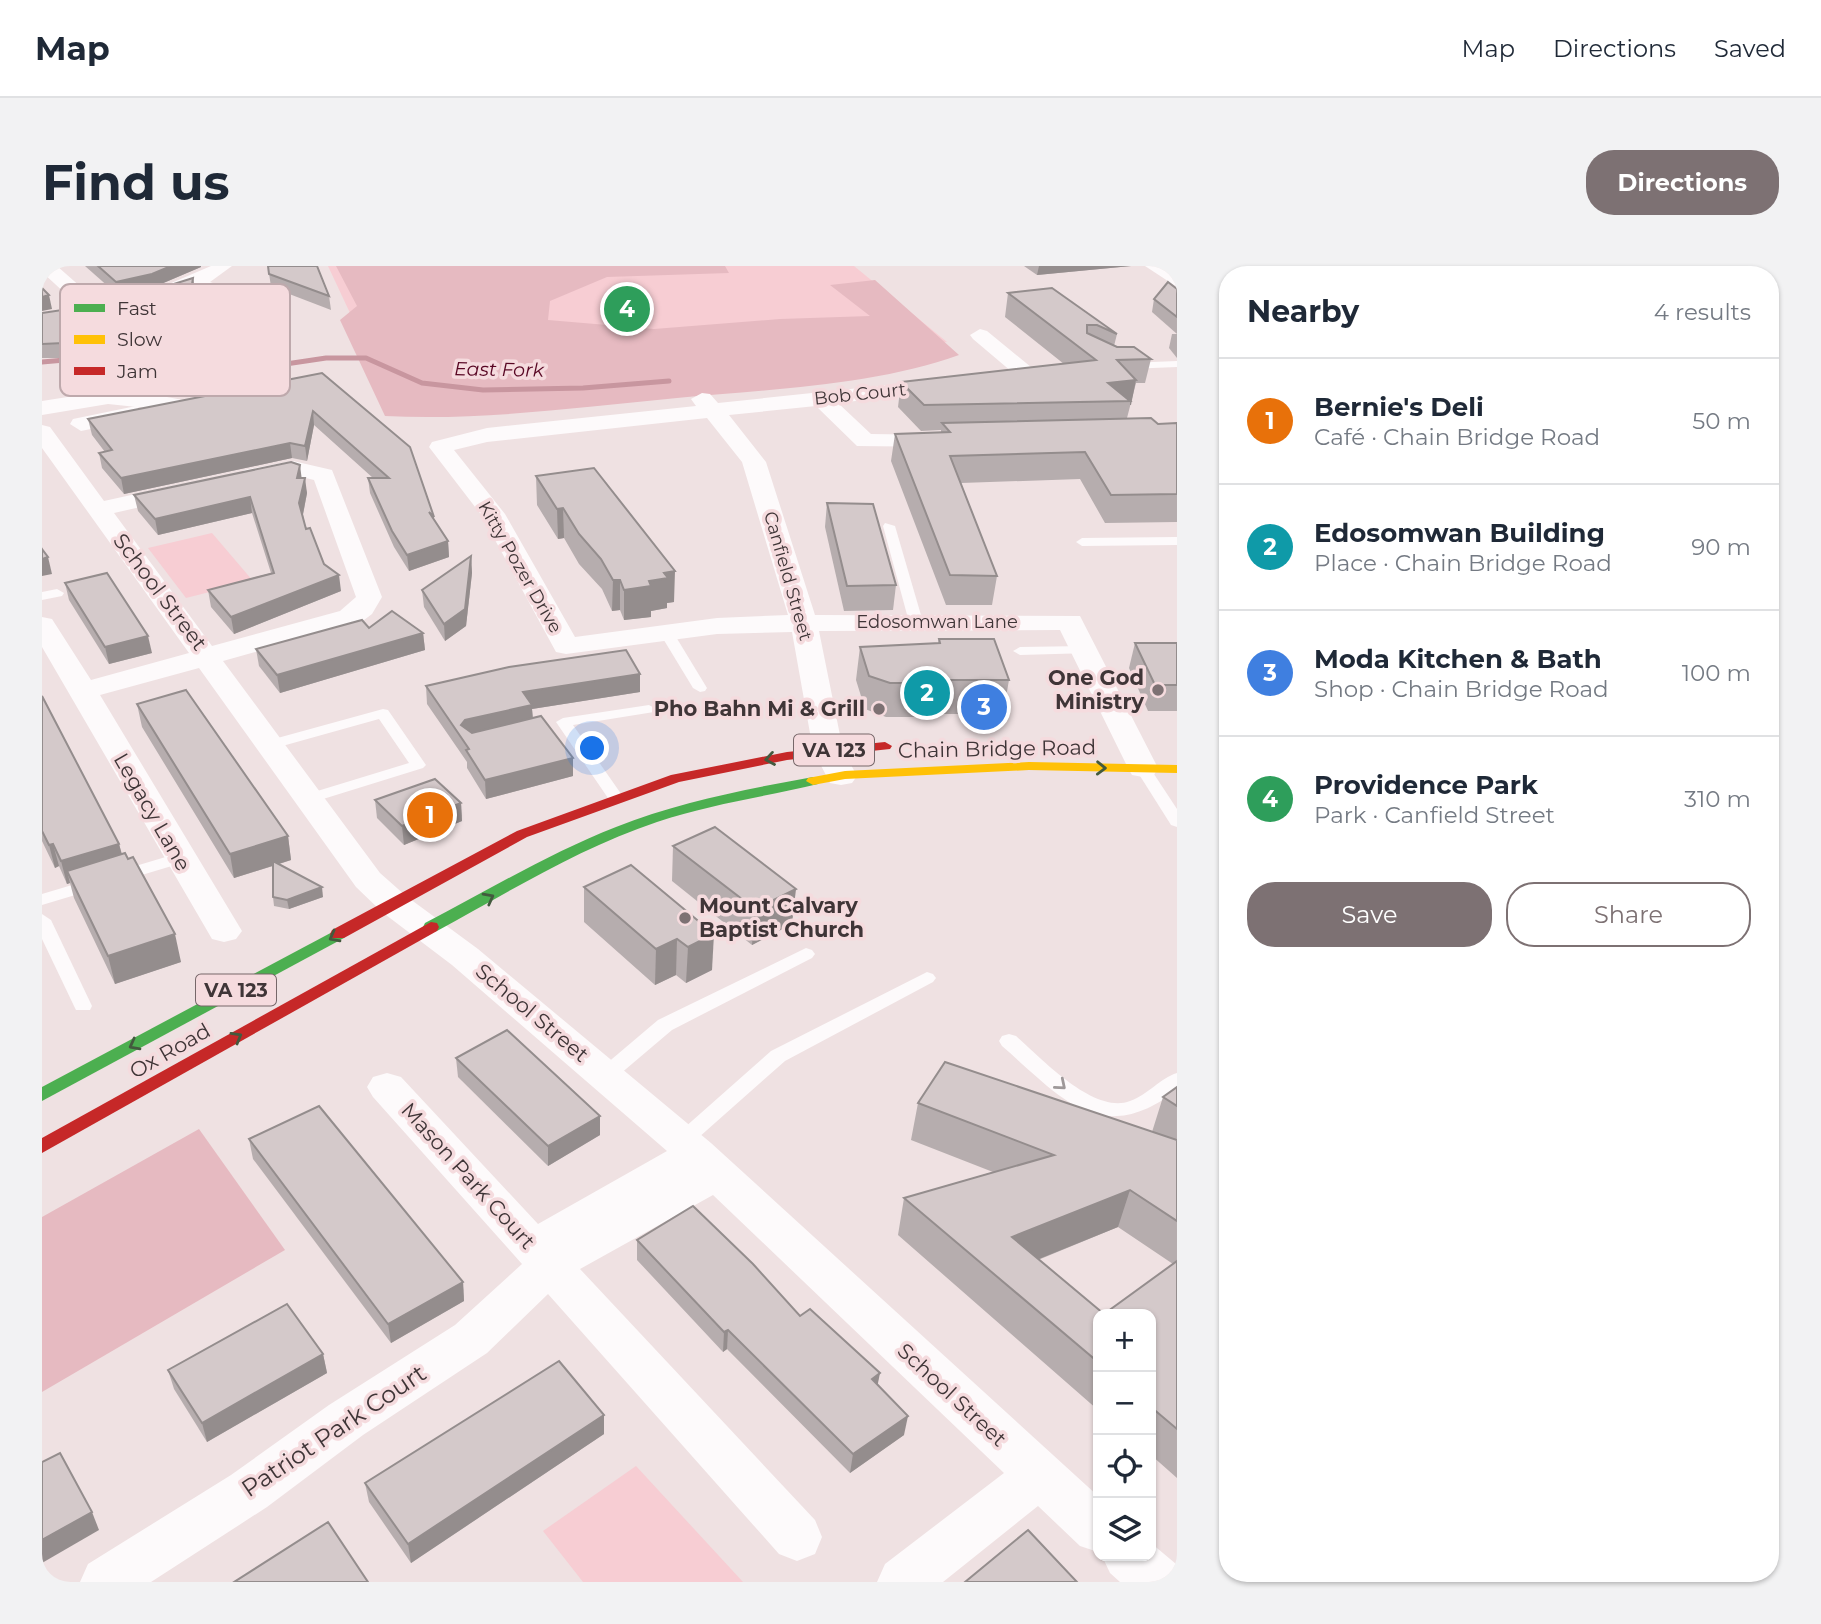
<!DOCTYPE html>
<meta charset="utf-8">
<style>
:root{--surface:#fff;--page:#f2f2f3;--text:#1f2937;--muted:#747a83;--line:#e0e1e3;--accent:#7d7173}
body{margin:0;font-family:Montserrat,sans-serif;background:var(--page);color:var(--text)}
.controls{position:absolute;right:21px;bottom:21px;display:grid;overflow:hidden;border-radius:14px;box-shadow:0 2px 5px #0004}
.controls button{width:63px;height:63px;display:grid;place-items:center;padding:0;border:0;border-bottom:2px solid var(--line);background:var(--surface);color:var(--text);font:35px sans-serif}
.you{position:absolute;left:551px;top:483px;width:24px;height:24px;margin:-18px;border:5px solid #fff;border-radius:50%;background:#1a73e8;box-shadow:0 0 0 10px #1a73e833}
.badge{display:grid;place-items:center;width:46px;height:46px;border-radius:50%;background:var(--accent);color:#fff;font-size:23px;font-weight:700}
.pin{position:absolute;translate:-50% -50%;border:4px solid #fff;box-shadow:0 2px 7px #0006}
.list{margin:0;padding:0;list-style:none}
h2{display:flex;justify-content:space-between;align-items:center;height:91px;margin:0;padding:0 28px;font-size:30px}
h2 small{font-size:23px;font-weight:400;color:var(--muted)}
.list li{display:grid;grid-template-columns:46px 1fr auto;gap:21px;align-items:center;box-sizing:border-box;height:126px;padding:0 28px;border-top:2px solid var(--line)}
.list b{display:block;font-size:26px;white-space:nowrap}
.list p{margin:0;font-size:23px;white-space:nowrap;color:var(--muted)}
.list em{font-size:23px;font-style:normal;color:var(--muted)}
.actions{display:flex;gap:14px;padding:21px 28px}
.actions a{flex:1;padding:16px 0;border:2px solid var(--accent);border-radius:28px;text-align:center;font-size:24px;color:var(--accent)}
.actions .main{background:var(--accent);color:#fff}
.icon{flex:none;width:38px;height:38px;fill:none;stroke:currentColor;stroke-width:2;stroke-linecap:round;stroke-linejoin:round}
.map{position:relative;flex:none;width:1135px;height:1316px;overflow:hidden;border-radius:28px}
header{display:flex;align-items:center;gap:42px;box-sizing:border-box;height:98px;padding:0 35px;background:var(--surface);border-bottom:2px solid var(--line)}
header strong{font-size:33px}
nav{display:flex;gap:38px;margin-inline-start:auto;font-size:24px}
.intro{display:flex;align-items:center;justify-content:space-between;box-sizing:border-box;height:168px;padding:0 42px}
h1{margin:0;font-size:49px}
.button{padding:18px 32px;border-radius:28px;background:var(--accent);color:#fff;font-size:24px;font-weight:700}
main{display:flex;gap:42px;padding:0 42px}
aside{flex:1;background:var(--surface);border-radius:28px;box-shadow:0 2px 5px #0004}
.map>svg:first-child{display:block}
</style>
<header>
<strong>Map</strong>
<nav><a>Map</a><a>Directions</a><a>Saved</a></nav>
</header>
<div class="intro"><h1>Find us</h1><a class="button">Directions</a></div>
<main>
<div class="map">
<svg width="1135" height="1316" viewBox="0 0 1135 1316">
<rect width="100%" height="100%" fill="#efe1e2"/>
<g fill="#f7cdd3">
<path d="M286 0H812L905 76 351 139Z"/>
<path d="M170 267 211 315 144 332 106 282Z"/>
<path d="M594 1200 701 1316H541L501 1265Z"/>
</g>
<g fill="#e6bac1">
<path d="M294 0H683L687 7 565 11 508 35 506 54 612 63 738 53 828 50 788 19 833 14 917 89C835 119 723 124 635 132 538 141 441 155 343 150L298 54 315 40Z"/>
<path d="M157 863 243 984 0 1126V951Z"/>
</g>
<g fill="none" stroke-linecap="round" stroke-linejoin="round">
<g stroke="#c8969f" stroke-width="5">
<path d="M0 96 34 93"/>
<path d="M160 97 204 104 284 92H324L380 117 441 124 541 122 627 115"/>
</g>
<g fill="#fdfafb" fill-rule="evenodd">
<path d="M1135 95V101L1086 103 1081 100 1086 97Z"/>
<path d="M187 114H195L205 124V128H197L186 116Z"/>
<path d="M843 257 853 260 881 356 879 359 874 360 867 356 841 260Z"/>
<path d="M1135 271V279L1040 280 1034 276 1040 272Z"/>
<path d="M15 323 22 327 20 330 0 334V326Z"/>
<path d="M624 362 631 366 665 422 663 425 658 426 651 422 617 366Z"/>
<path d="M1043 380 1050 384 1048 387 978 389 971 385 978 381Z"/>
<path d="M607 439 614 443 612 446 531 459 582 532 580 535H568L514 456 521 452Z"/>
<path d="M341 443 346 444 384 499 381 502 265 538 259 536 257 533 259 530 367 497 337 453 226 484 218 479 221 476Z"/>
<path d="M1101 497 1106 499 1135 543V561L1129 559 1093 502Z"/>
<path d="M137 587 145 592 143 596 0 639V628Z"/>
<path d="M0 648 9 654 50 740 48 744H34L32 740 0 673Z"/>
<path d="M764 682 770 684 773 688 770 692 630 764 571 814H557L554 809 557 804 616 754Z"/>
<path d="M885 706 891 708 894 712 891 716 743 795 647 880 640 883 633 880 630 875 633 870 729 785Z"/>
<path d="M967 768 974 770C999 792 1052 849 1088 835 1106 829 1118 812 1135 807V824C1058 883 1019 831 960 780L957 775 960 770Z"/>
</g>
<g fill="#fdfafb" fill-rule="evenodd">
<path d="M0 0H15L57 37 113 24 169 0H190L168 16 220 34 223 38 215 49 208 51 198 45 202 40 153 23 95 41 0 59V47L38 41 0 6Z"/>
<path d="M1103 0H1124L1135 7V21Z"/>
<path d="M938 63 945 65 995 106 998 110 995 114 796 137 829 168 897 169 905 171 908 176 905 181 815 180 774 140 687 149 724 196 773 349 1038 350 1116 502 1112 509 1101 511 1090 509 1086 502 1018 364 777 365 801 484 815 510 810 517 799 519 788 517 771 484 750 366 675 368 524 388 514 386 440 250 387 181 390 176 445 162 654 140 649 133 660 127 668 128 676 137 970 106 931 73 928 69ZM665 152 700 196 746 349 675 352 533 371 463 248 412 184 445 176Z"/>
<path d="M98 126 141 134 144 139 133 145 66 138 0 149V135L51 127Z"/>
<path d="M94 140 105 147 102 152 39 165 28 158 31 153Z"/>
<path d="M0 159 8 161 62 235 139 218 147 220 151 225 147 230 72 247 170 380 298 345 314 331 272 214 251 209 210 216 202 214 198 209 202 204 251 195 290 204 340 331 330 348 318 357 181 395 338 607 364 630 436 683 669 877 1056 1230V1286L1038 1280 996 1240 901 1316H835L843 1298 962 1207 671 929 538 1003 773 1254 780 1271 773 1288 755 1295 737 1288 506 1028 445 1087 321 1169 225 1241 109 1316H38L46 1298 189 1209 287 1139 413 1059 480 998 331 831 325 821 331 811 345 807 359 811 496 958 625 885 410 699 340 646 314 621 157 402 58 429 200 665 194 673 182 676 170 673 0 381V351L10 353 49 414 147 387 0 182Z"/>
<path d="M1109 1277 1134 1298 1135 1316H1078L1068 1307 1060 1290H1109Z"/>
</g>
<g fill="#4caf50" fill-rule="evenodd">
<path d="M771 511 778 515 776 518C722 531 668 538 615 556 537 582 467 626 395 665L389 666 381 661 383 657C446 624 508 587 574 561 637 536 705 523 771 511Z"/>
<path d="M296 663 302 664 304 668 302 672 0 835V821Z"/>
</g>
<path fill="#ffc107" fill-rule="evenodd" d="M987 496 1135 499V507L987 504 803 513 771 519 764 515 766 512 803 505Z"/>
<g fill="#c62828" fill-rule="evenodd">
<path d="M843 476 850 480 848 483 745 494 637 516 485 571 302 672H290L288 668 290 664 475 565 629 509 745 486Z"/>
<path d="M389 656 395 657 397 661 395 665 0 887V872Z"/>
</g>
</g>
<g fill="#b6adae" fill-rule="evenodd">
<path d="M43 0H159V1L112 21 77 30Z"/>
<path d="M226 0 287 30 289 44 229 21Z"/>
<path d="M982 0H1089L995 9Z"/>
<path d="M151 12 153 26 150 44 190 55 224 52 226 66 198 94 28 126 24 112 22 92H0V47H23L90 35V31Z"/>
<path d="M1010 22 1075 68 1072 80 1109 93 1103 117H1094L1085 152 1116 158 1135 157V256L1063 257 1038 213 919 217 955 310 950 339H904L849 195 853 168 899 166V164L879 165 856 141 859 116 1022 98 963 51 966 27Z"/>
<path d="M1135 23V68L1110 46 1112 33Z"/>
<path d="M1130 68H1135V92L1127 82Z"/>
<path d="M280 107 392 251V254L406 275 407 291 367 305 352 281 328 227 326 212H331L272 159 265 195 250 192 82 228 60 202 57 187 63 186 50 169 46 153Z"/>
<path d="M494 210 632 336 625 337V342L609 345V351L582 354 578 344 570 345 560 323 537 298 522 272 516 273 495 239Z"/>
<path d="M260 212 265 227 261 249 264 263 282 298 299 325 192 368 169 341 166 324 229 307 210 247 116 269 96 245 92 229Z"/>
<path d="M785 237 854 319 851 344 802 345 783 261Z"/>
<path d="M429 290 430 307 424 360 403 375 382 341 380 324Z"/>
<path d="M23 317 110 387 67 398 27 334Z"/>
<path d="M327 362 381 367 383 384 238 427 217 400 214 383Z"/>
<path d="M897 373 967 414 961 448H890L889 451H844L823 443 814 414 818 381 896 377Z"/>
<path d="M1093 377H1135V445H1106L1087 402Z"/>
<path d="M598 408V426L490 443 491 452 531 510 444 533 425 502V496L385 438 384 420Z"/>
<path d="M0 430 77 578 80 588 139 696 73 718 32 632 28 617 25 618 17 600 13 602 0 575Z"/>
<path d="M95 438 246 570 249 594 237 598 281 631 247 643 232 640 231 631V600L192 612 100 461Z"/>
<path d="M333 534 419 537 420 555 362 579 335 552Z"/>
<path d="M631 580 750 658 710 679 630 615Z"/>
<path d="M589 599 670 704 644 717 634 709 613 719 542 656V621Z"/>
<path d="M414 792 558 850V869L506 900 416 811Z"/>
<path d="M1135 821V1212L1109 1189V1048H1056V1144L856 969 862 932 951 906 869 874 876 837 1110 866 1121 831ZM1076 961 1131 998 1062 1048 996 994Z"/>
<path d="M207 873 421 1016 422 1035 349 1077 211 893Z"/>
<path d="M595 974 758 1050 835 1119 862 1169 808 1207 685 1083 681 1086 595 994Z"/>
<path d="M281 1088 285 1107 165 1176 132 1123 126 1104Z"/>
<path d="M562 1149V1168L369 1297 327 1236 323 1217Z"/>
</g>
<g fill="#948d8d">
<path d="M129 0H159V1L112 21 77 30 74 16Z"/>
<path d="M997 0H1089L995 9Z"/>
<path d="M151 12 153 26 148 56 146 43Z"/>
<path d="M7 29 10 43 0 45V31Z"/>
<path d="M224 52 226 66 198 94 28 126 24 112Z"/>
<path d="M1094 114 1089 139H1088V135L1066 117Z"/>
<path d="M271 145 272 159 265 195 263 180Z"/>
<path d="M248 177 250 192 82 228 79 212Z"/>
<path d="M258 199 260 215 255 212Z"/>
<path d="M263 212 265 227 260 253 257 237Z"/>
<path d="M208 231 210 247 116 269 113 253Z"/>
<path d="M521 242 522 272 516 273 515 243Z"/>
<path d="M406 275 407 291 367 305 365 289Z"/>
<path d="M429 290 430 307 424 360 403 375 402 358Z"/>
<path d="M6 291 10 308 0 310V293Z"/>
<path d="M633 305 632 336 625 337V342L609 345V351L582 354V324L607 315 622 307Z"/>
<path d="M297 309 299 325 192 368 189 351Z"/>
<path d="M571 314H578V344L570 345Z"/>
<path d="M381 367 383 384 238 427 235 409Z"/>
<path d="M106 370 110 387 67 398 63 381Z"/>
<path d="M598 408V426L490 443 491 456 422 476 419 459 423 454 481 426Z"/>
<path d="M531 492V510L444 533 443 514Z"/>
<path d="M419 537 420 555 362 579 360 560Z"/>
<path d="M246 570 249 594 192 612 188 588Z"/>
<path d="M11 578 17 600 13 602 7 579Z"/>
<path d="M77 578 83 601 25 605 28 617 25 618 19 595Z"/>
<path d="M280 621 281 631 247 643 245 634Z"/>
<path d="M754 623 750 658 710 679 713 643Z"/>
<path d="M133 668 139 696 73 718 66 690Z"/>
<path d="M672 668 670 704 644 717 646 681Z"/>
<path d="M635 673 634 709 613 719 614 683Z"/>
<path d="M558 850V869L506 900V880Z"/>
<path d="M1088 924 1076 961 960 1008 970 971Z"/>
<path d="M421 1016 422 1035 349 1077 346 1058Z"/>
<path d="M686 1064 685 1083 681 1086 682 1066Z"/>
<path d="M281 1088 285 1107 165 1176 160 1157Z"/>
<path d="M838 1107 834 1127 830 1113Z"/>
<path d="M562 1149V1168L369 1297 366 1278Z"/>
<path d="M866 1150 862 1169 808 1207 811 1188Z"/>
<path d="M50 1246 57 1264 0 1297V1274Z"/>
</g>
<g fill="#d4c9ca" stroke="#948d8d" stroke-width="2">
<path d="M56 0H129L110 8 74 16Z"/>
<path d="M226 0H275L287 30 227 8Z"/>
<path d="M151 12 146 43 190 55 224 52 196 79 24 112 21 77 0 78V47L20 44 23 47 94 34 90 31Z"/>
<path d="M1126 16 1135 23V51L1112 33Z"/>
<path d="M0 22 7 29 0 31Z"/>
<path d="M1010 22 1075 68 1055 59H1045V67L1075 81H1092L1109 93 1075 94 1094 114 1066 117 1088 135 882 139 859 116 1054 94 966 27Z"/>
<path d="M280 107 368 181 392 251 387 246 406 275 365 289 350 265 326 212H347L271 145 263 180 248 177 79 212 57 187 70 184 46 153Z"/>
<path d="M1109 152 1116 158 1135 157V228L1069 229 1043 186 908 190 955 310 908 309 853 168 908 166 900 157Z"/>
<path d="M249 196 258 199 255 212H263L257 237 264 263 268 262 282 298 297 309 189 351 166 324 232 307 208 231 113 253 92 229Z"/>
<path d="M552 202 633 305 622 307 626 312 607 315 609 320 582 324 578 314H571L559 293 537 268 521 242 515 243 494 210Z"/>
<path d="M785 237 831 238 854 319 805 320Z"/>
<path d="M0 283 6 291 0 293Z"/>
<path d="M429 290 423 343 402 358 380 324Z"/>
<path d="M65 307 106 370 63 381 23 317Z"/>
<path d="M350 345 381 367 235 409 214 383 320 354 327 362Z"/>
<path d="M897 373H952L967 414H893L894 417H848L827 410 818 381 898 377Z"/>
<path d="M1093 377H1135V419H1113Z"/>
<path d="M584 384 598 408 481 426 490 439 423 454 419 459 430 467 499 450 531 492 443 514 424 484 427 483 384 420 467 401Z"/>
<path d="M144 424 246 570 188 588 95 438Z"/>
<path d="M0 430 77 578 19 595 11 578 7 579 0 565Z"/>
<path d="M393 513 419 537 360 560 333 534Z"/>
<path d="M673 561 754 623 713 643 631 580Z"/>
<path d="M83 587 86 593 91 591 133 668 66 690 25 605Z"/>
<path d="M231 595 280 621 245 634 231 631Z"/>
<path d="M589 599 672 668 646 681 635 673 614 683 542 621Z"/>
<path d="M465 764 558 850 506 880 414 792Z"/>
<path d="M903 796 1135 874V955L1088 924 970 971 1062 1048 1135 995V1163L1109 1141V1048H1056V1096L862 932 1012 889 876 837Z"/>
<path d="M1135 821V840L1121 831Z"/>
<path d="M277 840 421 1016 346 1058 207 873Z"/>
<path d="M651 940 711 998 758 1050 768 1043 838 1107 830 1113 866 1150 811 1188 686 1064 682 1066 595 974Z"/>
<path d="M245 1038 281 1088 160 1157 126 1104Z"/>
<path d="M517 1095 562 1149 366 1278 323 1217Z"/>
<path d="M18 1187 50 1246 0 1274V1196Z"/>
<path d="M286 1256 326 1316H192Z"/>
<path d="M986 1264 1035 1316H923Z"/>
</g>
<defs><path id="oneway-chevron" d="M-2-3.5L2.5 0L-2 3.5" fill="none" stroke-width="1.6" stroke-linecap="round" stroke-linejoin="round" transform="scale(1.75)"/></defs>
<g stroke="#435a3e">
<use href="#oneway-chevron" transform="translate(728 493) rotate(170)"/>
<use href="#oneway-chevron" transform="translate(1059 502) rotate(1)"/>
<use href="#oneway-chevron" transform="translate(447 632) rotate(-28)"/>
<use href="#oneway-chevron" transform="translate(292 671) rotate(152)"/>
<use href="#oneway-chevron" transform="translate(195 771) rotate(-30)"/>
<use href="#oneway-chevron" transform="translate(92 779) rotate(152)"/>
</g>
<use stroke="#9e9899" href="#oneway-chevron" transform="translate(1019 819) rotate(40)"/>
<g fill="#7d7173" stroke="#f5dbde" stroke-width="2.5">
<circle cx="1116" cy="424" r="7"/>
<circle cx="837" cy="443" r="7"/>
<circle cx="643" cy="652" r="7"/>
</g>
<g text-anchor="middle" stroke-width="7" stroke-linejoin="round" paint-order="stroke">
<g font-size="18" fill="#3f3537" stroke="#f5dbde">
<text transform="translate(818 128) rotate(-6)" y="6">Bob Court</text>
<text transform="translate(478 301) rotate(60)" y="6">Kitty Pozer Drive</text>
<text transform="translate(746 310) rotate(74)" y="6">Canfield Street</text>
<text x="895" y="362">Edosomwan Lane</text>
</g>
<g font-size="19" font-style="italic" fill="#580623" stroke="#f5dbde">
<text transform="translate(457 103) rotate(1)" y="7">East Fork</text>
</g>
<g fill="#f5dbde" stroke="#766769" stroke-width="2">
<rect x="752" y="468.5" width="80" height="31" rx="5"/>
<rect x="154" y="708.5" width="80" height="31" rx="5"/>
</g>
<g font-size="19" font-weight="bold" fill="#3f3537">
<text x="792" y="491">VA 123</text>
<text x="194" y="731">VA 123</text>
</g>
<g font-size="21" fill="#3f3537" stroke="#f5dbde">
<text transform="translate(118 326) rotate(53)" y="7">School Street</text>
<text transform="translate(955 483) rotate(-1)" y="7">Chain Bridge Road</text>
<text transform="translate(110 546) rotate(60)" y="7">Legacy Lane</text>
<text transform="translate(490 747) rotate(40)" y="7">School Street</text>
<text transform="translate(128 785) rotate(-30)" y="7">Ox Road</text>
<text transform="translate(426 910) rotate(48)" y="7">Mason Park Court</text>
<text transform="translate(910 1129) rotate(43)" y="7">School Street</text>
</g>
<g font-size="21" font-weight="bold" fill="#3f3537" stroke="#f5dbde" text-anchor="end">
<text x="1102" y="419">One God<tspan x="1102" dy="24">Ministry</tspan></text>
<text x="823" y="450">Pho Bahn Mi &amp; Grill</text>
<text x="657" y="647" text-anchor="start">Mount Calvary<tspan x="657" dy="24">Baptist Church</tspan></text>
</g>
<g font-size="24" fill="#3f3537" stroke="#f5dbde">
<text transform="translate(292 1165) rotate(-34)" y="8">Patriot Park Court</text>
</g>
</g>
<rect x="18" y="18" width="230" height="112" rx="10" fill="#f5dbde" stroke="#bea9ac" stroke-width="2"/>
<rect x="32" y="38" width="31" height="8" fill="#4caf50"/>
<rect x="32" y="69" width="31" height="9" fill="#ffc107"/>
<rect x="32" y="101" width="31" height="8" fill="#c62828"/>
<g font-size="19" fill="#3f3537">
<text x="75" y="49">Fast</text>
<text x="75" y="80">Slow</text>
<text x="75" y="112">Jam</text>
</g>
</svg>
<div class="controls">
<button>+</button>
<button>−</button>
<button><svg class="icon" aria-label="locate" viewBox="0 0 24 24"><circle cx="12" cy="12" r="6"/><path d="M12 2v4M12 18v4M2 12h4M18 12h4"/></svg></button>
<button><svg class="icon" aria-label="layers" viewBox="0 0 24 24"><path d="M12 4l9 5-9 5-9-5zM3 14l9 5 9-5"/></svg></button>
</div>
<div class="you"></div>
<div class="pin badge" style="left:388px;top:549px;background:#e8710a">1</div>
<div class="pin badge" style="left:885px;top:427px;background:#0f9aa8">2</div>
<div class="pin badge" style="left:942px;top:441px;background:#3f7fe0">3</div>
<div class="pin badge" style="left:585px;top:43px;background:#2e9e5b">4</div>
</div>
<aside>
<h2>Nearby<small>4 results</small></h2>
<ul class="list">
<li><span class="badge" style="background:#e8710a">1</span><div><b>Bernie's Deli</b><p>Café · Chain Bridge Road</p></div><em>50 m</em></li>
<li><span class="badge" style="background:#0f9aa8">2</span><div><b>Edosomwan Building</b><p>Place · Chain Bridge Road</p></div><em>90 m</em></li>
<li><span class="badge" style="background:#3f7fe0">3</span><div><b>Moda Kitchen &amp; Bath</b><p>Shop · Chain Bridge Road</p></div><em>100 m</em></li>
<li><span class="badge" style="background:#2e9e5b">4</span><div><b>Providence Park</b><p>Park · Canfield Street</p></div><em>310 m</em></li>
</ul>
<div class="actions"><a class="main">Save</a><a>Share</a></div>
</aside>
</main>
